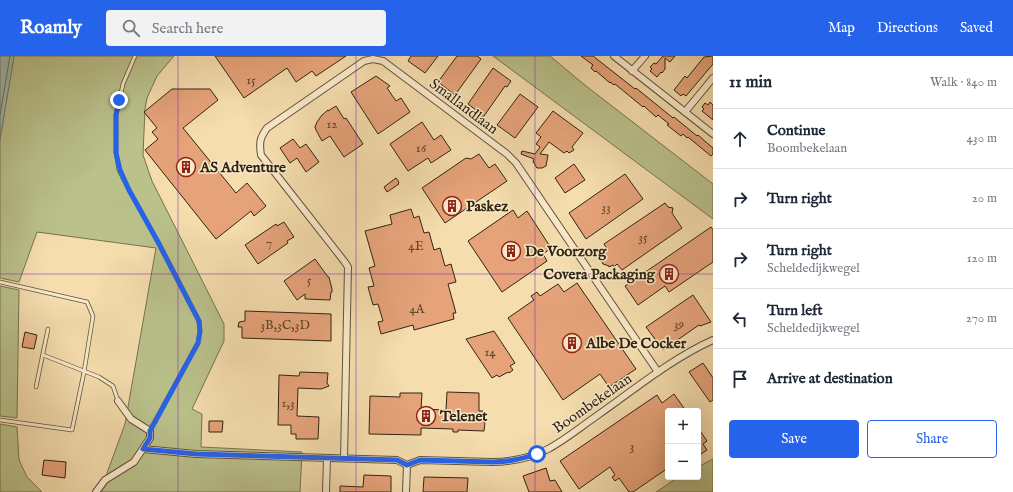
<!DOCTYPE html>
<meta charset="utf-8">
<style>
:root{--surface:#fff;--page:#f2f2f3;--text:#1f2937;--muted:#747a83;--line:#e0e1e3;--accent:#2563eb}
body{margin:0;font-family:"IM FELL English",serif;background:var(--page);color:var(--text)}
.controls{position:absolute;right:12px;bottom:12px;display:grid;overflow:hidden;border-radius:4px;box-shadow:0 4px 16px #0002}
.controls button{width:36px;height:36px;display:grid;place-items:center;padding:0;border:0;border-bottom:1px solid var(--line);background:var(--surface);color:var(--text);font:20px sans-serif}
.stop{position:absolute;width:12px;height:12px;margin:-9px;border:3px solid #2563eb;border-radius:50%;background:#fff}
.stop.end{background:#2563eb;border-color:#fff;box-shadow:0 1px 4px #0008}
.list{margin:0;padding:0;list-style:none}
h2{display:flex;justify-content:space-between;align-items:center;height:52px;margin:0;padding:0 16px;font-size:17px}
h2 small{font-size:13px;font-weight:400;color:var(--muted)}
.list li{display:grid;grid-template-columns:26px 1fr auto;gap:12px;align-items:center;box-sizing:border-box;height:60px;padding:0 16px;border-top:1px solid var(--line)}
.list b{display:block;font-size:15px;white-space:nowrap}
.list p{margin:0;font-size:13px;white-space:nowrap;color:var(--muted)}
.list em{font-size:13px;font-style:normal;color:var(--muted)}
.actions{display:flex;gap:8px;padding:12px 16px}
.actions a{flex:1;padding:9px 0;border:1px solid var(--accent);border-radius:4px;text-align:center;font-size:14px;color:var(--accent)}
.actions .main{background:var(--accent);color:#fff}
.icon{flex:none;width:22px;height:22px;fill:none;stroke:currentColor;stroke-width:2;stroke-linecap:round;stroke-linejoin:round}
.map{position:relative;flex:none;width:713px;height:436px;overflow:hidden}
header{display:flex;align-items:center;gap:24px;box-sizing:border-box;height:56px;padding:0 20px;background:var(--accent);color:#fff}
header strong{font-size:19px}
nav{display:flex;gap:22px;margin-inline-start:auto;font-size:14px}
.search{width:280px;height:36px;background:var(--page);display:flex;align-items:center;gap:10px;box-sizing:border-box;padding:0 14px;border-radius:4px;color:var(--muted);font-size:15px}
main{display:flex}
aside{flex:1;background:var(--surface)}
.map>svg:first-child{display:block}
</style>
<header>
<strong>Roamly</strong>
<div class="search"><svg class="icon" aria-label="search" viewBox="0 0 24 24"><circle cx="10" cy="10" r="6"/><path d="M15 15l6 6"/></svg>Search here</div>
<nav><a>Map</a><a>Directions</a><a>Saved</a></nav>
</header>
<main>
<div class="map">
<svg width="713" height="436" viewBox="0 0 713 436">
<rect width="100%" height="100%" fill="#f5ddae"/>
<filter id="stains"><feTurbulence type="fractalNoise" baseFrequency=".005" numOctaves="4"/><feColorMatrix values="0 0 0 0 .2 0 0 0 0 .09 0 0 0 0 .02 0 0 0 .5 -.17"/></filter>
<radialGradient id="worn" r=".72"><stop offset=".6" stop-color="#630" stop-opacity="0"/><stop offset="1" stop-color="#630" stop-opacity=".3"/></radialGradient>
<g fill="#bac18b" stroke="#76724e">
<path d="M14 0H174L157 20 147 42 145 53 143 99 152 125 224 268V285L192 353 202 358 201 391 302 396 300 436H101L107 427V417L125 368 156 192 37 176 19 226 0 222V83Z"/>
<path d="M493 0H550L586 30 713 128V163Z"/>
<path d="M0 230 19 234 17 362 0 360Z"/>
<path d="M0 368 17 371 19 404 27 421 42 436H0Z"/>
<path d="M713 403V436H656L679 421H698V411Z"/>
</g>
<path fill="#9dbbaf" stroke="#727f70" d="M0 0H14L0 83Z"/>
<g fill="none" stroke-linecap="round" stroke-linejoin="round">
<path stroke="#677060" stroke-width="1" d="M0 59 10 0"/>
</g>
<g fill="#e6a37a" stroke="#312411">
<path d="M215 0H346L316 20 312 15 296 26 287 12 244 42Z"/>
<path d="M411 0H438L425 17 408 5Z"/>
<path d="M457 0H477L481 3 455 39 438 26Z"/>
<path d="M581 0H593L635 33 636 32 673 62 674 61 697 80 698 79 707 87 713 92V98L711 100 688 81 687 82 683 78 681 80 667 69 669 68 658 59 656 61 644 50 643 51 615 28 614 29 610 26V27L596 15 595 16 591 12 593 9Z"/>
<path d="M663 0H675L670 6 665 2V13L662 17 661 16 657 21 650 15 652 13 650 11 654 7 656 8Z"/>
<path d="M713 0V8L686 40 683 38 681 40 674 34 685 20 687 22 704 1Z"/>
<path d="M493 12 511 25 507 31 505 30 484 60 477 64 480 57 468 48Z"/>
<path d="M376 20 390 30 387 32 396 45 401 42 410 56 378 78 351 36Z"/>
<path d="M172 33H210L218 44 183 72 236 137 247 127 266 150 254 160 251 155 216 183 145 94 158 83 152 76 157 72 144 56Z"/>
<path d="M520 38 538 51 515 82 497 69Z"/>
<path d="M710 46 713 49V64L702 55 704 53 702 51 705 47 708 49Z"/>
<path d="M336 50 344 63 346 62 363 88 344 101 330 80 322 85 316 74 315 71 317 66 322 59 328 54V55Z"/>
<path d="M553 55 583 77 572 91 574 94 569 97 567 95 564 97 549 86 540 98 548 99 546 110 542 112H537L534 107V106H533L534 103 521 98 522 95 535 98 540 91 536 88 541 81 536 77Z"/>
<path d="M422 66 434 84 441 79 451 94 431 107 428 102 408 115 390 88Z"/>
<path d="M293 83 300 92 306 88 319 106 306 116 297 102 290 107 280 92Z"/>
<path d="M479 98 489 112 495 108 507 125 445 167 422 132 466 102 471 103Z"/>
<path d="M574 108 585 124 565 137 555 122Z"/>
<path d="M625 118 643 143 586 183 569 157Z"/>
<path d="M396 122 399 126 398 127 399 128 387 136 384 131Z"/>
<path d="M665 147 668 151 673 152 672 157 682 172 622 214 617 208 614 211 613 209 609 211V210L603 208 602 206 603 202 602 201 605 198 604 197 608 194 604 188Z"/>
<path d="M411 153 414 162 419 160 424 177 429 176 434 194 440 192 445 210 451 208 456 226 448 228 456 257H453L454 263 414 274 413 269 381 278 378 266 383 265 378 248 373 249 368 231 374 230 369 212 375 210 365 175 392 168 390 159Z"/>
<path d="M513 154 518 162 527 155 551 192 543 198 547 205 502 236 468 185Z"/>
<path d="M284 166 294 181 287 185 288 187 258 208 245 189 276 168 277 170Z"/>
<path d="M711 171 713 174V206L669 236 665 230 638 249 625 230Z"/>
<path d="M315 203 328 221H329L332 233V236H331L330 244 305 243V238L297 244 284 225Z"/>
<path d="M577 227 636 313 609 331 600 318 563 344 508 262 534 244 531 240 537 236 540 240 558 228 564 236Z"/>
<path d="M693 239 711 266 700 270 699 269 663 294 646 271Z"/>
<path d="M245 255 331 258V285L242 282V271H238L239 266 245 265Z"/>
<path d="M494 275 515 307 510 310 513 314 509 317 508 316 499 321 497 319 492 322 466 283Z"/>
<path d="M25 276 37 279 34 293 22 291Z"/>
<path d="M703 307 713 322V344L710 346 689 316Z"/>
<path d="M300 316 328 317 327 327 329 330 321 333 298 332 297 360 319 361 318 383H296V378H291V369H278L279 319 299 320Z"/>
<path d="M447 336 479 337V355H483V366H485L484 375 458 374V376H453V373L421 372V379L369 378 370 340 400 341V337H422L421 353 446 354Z"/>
<path d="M674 338 686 355H668V412L633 436H629L619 422 615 425 612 421 615 419 610 411 579 433 560 405 657 339 662 347Z"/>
<path d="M209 365H223L222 376H209Z"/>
<path d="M698 372 707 385 703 388 707 394 698 400Z"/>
<path d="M44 404 66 406 65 422 42 419Z"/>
<path d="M546 412 550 425 555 424 562 436H529L523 420Z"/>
<path d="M364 419 391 420V436H340V430L363 431Z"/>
<path d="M424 421 468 422 467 436H423Z"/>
</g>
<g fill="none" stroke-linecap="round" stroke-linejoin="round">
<g stroke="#625238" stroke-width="4.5">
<g id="lane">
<path d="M135 0 123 28 116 59V97L119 114 129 134 158 186 199 265 200 275 198 287 150 374"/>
<path d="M0 226 87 246 93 260 84 316 72 374 0 364"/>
<path d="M43 299 99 321 113 330 118 345"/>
<path d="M36 331 48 273"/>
</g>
</g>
<g stroke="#625238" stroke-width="8">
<g id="street">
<path d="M614 0 713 78"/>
<path d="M632 15 645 0"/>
<path d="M685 56 713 22"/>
<path d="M143 393 196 398 397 404 407 409"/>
<path d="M344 402 348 211 344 205 261 99C259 86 260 82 267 72L364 5 373 3 383 5 507 98 516 107 658 316"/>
<path d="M407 409 420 404 492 406C511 406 530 402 548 393 565 384 582 370 598 359 635 333 671 303 713 284"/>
<path d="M96 436 105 424 134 406 150 382V375L131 363 118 345"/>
<path d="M326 436 327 403"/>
<path d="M406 436 407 409"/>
</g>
</g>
<use href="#lane" stroke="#f8e9ca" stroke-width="3"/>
<use href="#street" stroke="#f8e9ca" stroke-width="6"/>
</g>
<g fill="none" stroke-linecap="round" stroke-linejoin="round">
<path stroke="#2563eb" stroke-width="5" d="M119 44 116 59V97L120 114 129 134 158 186 199 265 200 275 198 287 150 375V382L143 393 196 398 397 404 407 409 420 404 492 406C508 406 522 403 537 398"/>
</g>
<path fill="none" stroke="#7b2cbf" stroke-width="1" stroke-opacity="0.55" d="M178 0V436M356 0V436M535 0V436M0 218H713"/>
<defs>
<g id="building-ring" transform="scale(1)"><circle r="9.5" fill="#f8e9ca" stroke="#8f2418" stroke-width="1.5"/><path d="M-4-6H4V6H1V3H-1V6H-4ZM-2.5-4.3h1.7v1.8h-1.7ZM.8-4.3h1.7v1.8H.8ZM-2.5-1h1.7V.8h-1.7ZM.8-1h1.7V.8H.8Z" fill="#8f2418"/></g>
</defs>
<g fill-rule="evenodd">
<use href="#building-ring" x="186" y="111"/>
<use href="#building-ring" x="452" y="150"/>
<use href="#building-ring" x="511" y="195"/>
<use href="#building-ring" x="669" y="218"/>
<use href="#building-ring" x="572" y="287"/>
<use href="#building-ring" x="426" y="360"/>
</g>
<g text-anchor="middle" stroke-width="3" stroke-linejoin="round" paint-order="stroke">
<g font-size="13" fill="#5e442b">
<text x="251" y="28">15</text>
<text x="332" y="72">12</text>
<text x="421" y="96">16</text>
<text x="606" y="155">33</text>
<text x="643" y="185">35</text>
<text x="269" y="191">7</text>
<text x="416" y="194">4E</text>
<text x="309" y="228">5</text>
<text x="417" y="257">4A</text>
<text x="679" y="272">39</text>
<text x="285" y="273">3B,3C,3D</text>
<text x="490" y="300">14</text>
<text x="288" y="351">1,3</text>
<text x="632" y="394">3</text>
</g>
<g font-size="15" fill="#312411" stroke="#f8e9ca">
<text transform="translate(464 50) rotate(37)" y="5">Smallandlaan</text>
<text transform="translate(592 347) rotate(-35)" y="5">Boombekelaan</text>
</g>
<g font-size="15" font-weight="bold" fill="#312411" stroke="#f8e9ca" text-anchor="start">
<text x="200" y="116">AS Adventure</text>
<text x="466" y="155">Paskez</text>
<text x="525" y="200">De Voorzorg</text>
<text x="655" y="223" text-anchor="end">Covera Packaging</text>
<text x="586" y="292">Albe De Cocker</text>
<text x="440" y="365">Telenet</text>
</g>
</g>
<rect width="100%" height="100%" filter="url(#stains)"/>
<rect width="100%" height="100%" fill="url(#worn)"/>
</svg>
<div class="controls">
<button>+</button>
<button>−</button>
</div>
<div class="stop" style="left:537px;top:398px"></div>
<div class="stop end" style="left:119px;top:44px"></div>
</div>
<aside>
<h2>11 min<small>Walk · 840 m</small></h2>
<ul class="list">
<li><svg class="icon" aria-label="ahead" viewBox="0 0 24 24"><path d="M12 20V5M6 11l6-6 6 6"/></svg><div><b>Continue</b><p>Boombekelaan</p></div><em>430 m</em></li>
<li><svg class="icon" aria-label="right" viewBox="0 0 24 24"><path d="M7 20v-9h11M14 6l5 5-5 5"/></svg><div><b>Turn right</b></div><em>20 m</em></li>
<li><svg class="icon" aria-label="right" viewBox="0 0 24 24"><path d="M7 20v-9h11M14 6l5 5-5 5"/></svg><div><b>Turn right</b><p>Scheldedijkwegel</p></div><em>120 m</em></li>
<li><svg class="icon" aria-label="left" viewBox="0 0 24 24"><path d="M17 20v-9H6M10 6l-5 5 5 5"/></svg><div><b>Turn left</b><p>Scheldedijkwegel</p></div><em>270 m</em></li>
<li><svg class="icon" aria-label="arrive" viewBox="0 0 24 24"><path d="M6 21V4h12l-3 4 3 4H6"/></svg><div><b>Arrive at destination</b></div></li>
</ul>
<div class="actions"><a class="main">Save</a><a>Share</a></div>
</aside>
</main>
